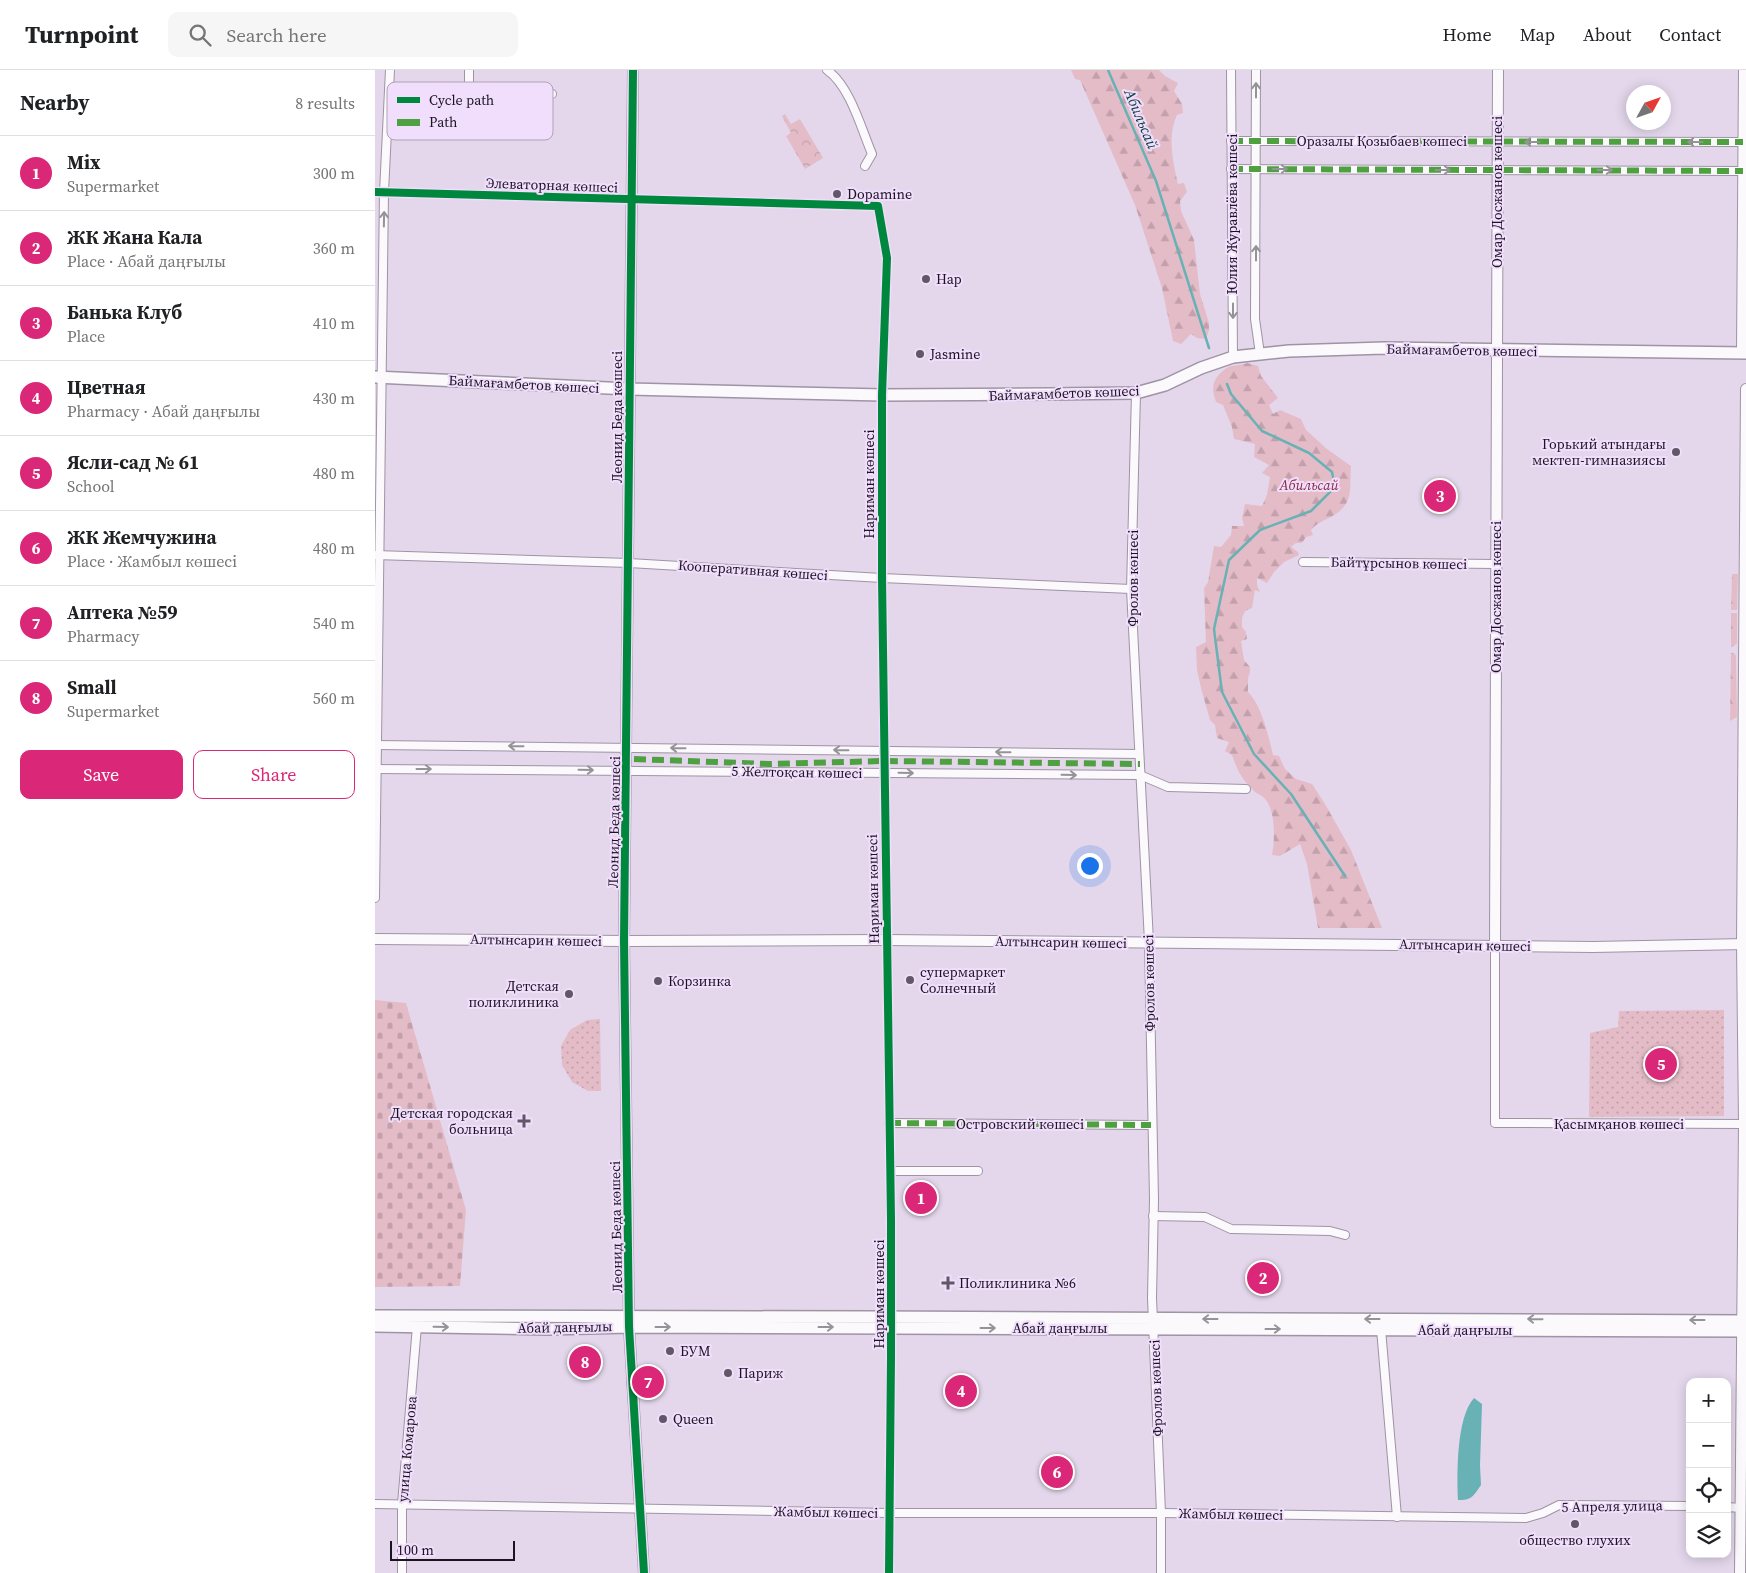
<!DOCTYPE html>
<meta charset="utf-8">
<style>
:root{--surface:#fff;--page:#f6f6f6;--text:#202124;--muted:#757577;--line:#e0e0e0;--accent:#db2777}
body{margin:0;font-family:"Source Serif 4",serif;background:var(--page);color:var(--text)}
.controls{position:absolute;right:15px;bottom:15px;display:grid;overflow:hidden;border-radius:10px;box-shadow:0 2px 12px #0003}
.controls button{width:45px;height:45px;display:grid;place-items:center;padding:0;border:0;border-bottom:1px solid var(--line);background:var(--surface);color:var(--text);font:25px sans-serif}
.compass{position:absolute;left:1251px;top:15px;width:45px;height:45px;border-radius:50%;background:var(--surface);box-shadow:0 2px 12px #0003;rotate:50deg}
.scale{position:absolute;left:15px;bottom:12px;width:125px;box-sizing:border-box;padding-left:5px;border:2px solid #1b1320;border-top:0;font-size:14px;line-height:18px;white-space:nowrap;color:#1b1320;-webkit-text-stroke:4px #f0defc;paint-order:stroke}
.you{position:absolute;left:714px;top:795px;width:18px;height:18px;margin:-12px;border:4px solid #fff;border-radius:50%;background:#1a73e8;box-shadow:0 0 0 8px #1a73e833}
.badge{display:grid;place-items:center;width:32px;height:32px;border-radius:50%;background:var(--accent);color:#fff;font-size:16px;font-weight:700}
.pin{position:absolute;translate:-50% -50%;border:2px solid #fff;box-shadow:0 1px 5px #0006}
.list{margin:0;padding:0;list-style:none}
h2{display:flex;justify-content:space-between;align-items:center;height:65px;margin:0;padding:0 20px;font-size:21px}
h2 small{font-size:16px;font-weight:400;color:var(--muted)}
.list li{display:grid;grid-template-columns:32px 1fr auto;gap:15px;align-items:center;box-sizing:border-box;height:75px;padding:0 20px;border-top:1px solid var(--line)}
.list b{display:block;font-size:19px;white-space:nowrap}
.list p{margin:0;font-size:16px;white-space:nowrap;color:var(--muted)}
.list em{font-size:16px;font-style:normal;color:var(--muted)}
.actions{display:flex;gap:10px;padding:15px 20px}
.actions a{flex:1;padding:11px 0;border:1px solid var(--accent);border-radius:10px;text-align:center;font-size:18px;color:var(--accent)}
.actions .main{background:var(--accent);color:#fff}
.icon{flex:none;width:28px;height:28px;fill:none;stroke:currentColor;stroke-width:2;stroke-linecap:round;stroke-linejoin:round}
.map{position:relative;flex:none;width:1371px;height:1503px;overflow:hidden}
header{display:flex;align-items:center;gap:30px;box-sizing:border-box;height:70px;padding:0 25px;background:var(--surface);border-bottom:1px solid var(--line)}
header strong{font-size:24px}
nav{display:flex;gap:28px;margin-inline-start:auto;font-size:18px}
.search{width:350px;height:45px;background:var(--page);display:flex;align-items:center;gap:12px;box-sizing:border-box;padding:0 18px;border-radius:10px;color:var(--muted);font-size:19px}
main{display:flex}
aside{flex:1;background:var(--surface)}
.map>svg:first-child{display:block}
</style>
<header>
<strong>Turnpoint</strong>
<div class="search"><svg class="icon" aria-label="search" viewBox="0 0 24 24"><circle cx="10" cy="10" r="6"/><path d="M15 15l6 6"/></svg>Search here</div>
<nav><a>Home</a><a>Map</a><a>About</a><a>Contact</a></nav>
</header>
<main>
<aside>
<h2>Nearby<small>8 results</small></h2>
<ul class="list">
<li><span class="badge">1</span><div><b>Mix</b><p>Supermarket</p></div><em>300 m</em></li>
<li><span class="badge">2</span><div><b>ЖК Жана Кала</b><p>Place · Абай даңғылы</p></div><em>360 m</em></li>
<li><span class="badge">3</span><div><b>Банька Клуб</b><p>Place</p></div><em>410 m</em></li>
<li><span class="badge">4</span><div><b>Цветная</b><p>Pharmacy · Абай даңғылы</p></div><em>430 m</em></li>
<li><span class="badge">5</span><div><b>Ясли-сад № 61</b><p>School</p></div><em>480 m</em></li>
<li><span class="badge">6</span><div><b>ЖК Жемчужина</b><p>Place · Жамбыл көшесі</p></div><em>480 m</em></li>
<li><span class="badge">7</span><div><b>Аптека №59</b><p>Pharmacy</p></div><em>540 m</em></li>
<li><span class="badge">8</span><div><b>Small</b><p>Supermarket</p></div><em>560 m</em></li>
</ul>
<div class="actions"><a class="main">Save</a><a>Share</a></div>
</aside>
<div class="map">
<svg width="1371" height="1503" viewBox="0 0 1371 1503">
<defs>
<pattern id="grass-dots" width="8" height="8" patternUnits="userSpaceOnUse" patternTransform="scale(1.25)"><rect width="8" height="8" fill="#e4bcc8"/><path d="M2 2h.1M6 6h.1" fill="none" stroke="#c3a1ac" stroke-width="1.8" stroke-linecap="round"/></pattern>
<pattern id="forest-firs" width="22" height="20" patternUnits="userSpaceOnUse" patternTransform="scale(1.25)"><rect width="22" height="20" fill="#e4bcc8"/><path d="M5 1l3.5 6h-7zM16 11l3.5 6h-7z" fill="#c3a1ac"/></pattern>
<pattern id="cemetery-stones" width="16" height="16" patternUnits="userSpaceOnUse" patternTransform="scale(1.25)"><rect width="16" height="16" fill="#e4bcc8"/><path d="M2 7V4a2 2 0 0 1 4 0v3zM10 15v-3a2 2 0 0 1 4 0v3z" fill="#c3a1ac"/></pattern>
<pattern id="park-crowns" width="20" height="18" patternUnits="userSpaceOnUse" patternTransform="scale(1.25)"><rect width="20" height="18" fill="#e4bcc8"/><path d="M2 6a3 3 0 1 1 6 0M12 15a3 3 0 1 1 6 0" fill="none" stroke="#c3a1ac"/></pattern>
</defs>
<rect width="100%" height="100%" fill="#e4d7ec"/>
<g fill="url(#grass-dots)">
<path d="M1349 940V1046L1214 1047 1215 963 1243 957 1244 941Z"/>
<path d="M225 949 226 1021H213L197 1012 187 995 186 976 195 960 212 950Z"/>
</g>
<g fill="url(#forest-firs)">
<path d="M696 0H784L790 6 803 13 799 21 807 34 808 43 802 45C792 66 798 92 803 114L809 113 812 122 805 131 806 141 819 170 825 224 834 253V260L831 269 822 268 816 264 806 274 798 271 787 218 760 135 705 10 700 9Z"/>
<path d="M872 293 883 296 886 306 903 328 894 335 898 344 905 340 926 349 931 360 952 379 976 396C974 419 980 434 956 447 948 451 942 453 936 460L938 465 931 467 927 473H921L916 477 923 482 924 485 909 492 899 502 892 513 882 508V515L885 522 880 520 877 538 870 541 867 548V557L871 562 872 569 866 571 869 590 875 597V602L873 608V622C886 634 894 667 898 685L904 686 910 699 921 709 937 714 950 734 976 780 1007 858H943L932 794 925 774 905 786 897 785C900 770 901 739 889 728 887 725 882 724 879 721 866 708 863 702 857 685L850 681 854 672 842 668 840 655 835 650 826 618 822 600 821 577 831 572 829 518 833 512 839 476 846 477 856 465 857 456H869L867 448 870 434 887 436 892 425 895 407 887 403 894 395 879 387 880 374 859 369 857 357 848 335 841 332C836 319 837 309 849 300 851 298 853 297 856 296 861 295 866 295 872 293Z"/>
<path d="M1357 504H1363L1362 540H1356Z"/>
<path d="M1356 543H1362V573L1358 577H1356Z"/>
<path d="M1356 583H1359L1361 586 1362 647 1355 651Z"/>
</g>
<path fill="url(#cemetery-stones)" d="M0 930 31 933 91 1140 85 1216 0 1217Z"/>
<path fill="url(#park-crowns)" d="M410 44 416 54 425 49 448 88 430 99 411 66 416 63 407 46Z"/>
<path fill="#68b1b5" d="M1099 1328 1107 1334 1105 1395 1106 1415C1099 1425 1097 1431 1083 1430 1082 1405 1081 1348 1099 1328Z"/>
<g fill="none" stroke-linecap="round" stroke-linejoin="round">
<g stroke="#68b1b5" stroke-width="2.5">
<path d="M733 0 781 111 834 278"/>
<path d="M852 314 856 324 887 361 934 383 957 402 960 417 936 441 885 460 854 490 839 559 847 622 879 684 916 724 970 806"/>
</g>
<g stroke="#9e94a4" stroke-width="10">
<g id="minor">
<path d="M94 0V18L101 24H177"/>
<path d="M452 0C475 16 486 58 497 84L490 96"/>
<path d="M856 0 858 287"/>
<path d="M881 0 880 249 885 284"/>
<path d="M856 71 1368 72"/>
<path d="M856 99 1368 101"/>
<path d="M0 122 503 136 512 188 507 325V508L516 1149V1287L514 1503"/>
<path d="M761 323 756 519 774 872 779 1129 777 1228 786 1443V1503"/>
<path d="M0 485 254 493 507 508 756 519"/>
<path d="M928 492 1121 494"/>
<path d="M0 675 764 684"/>
<path d="M0 699 765 705 793 717 871 719"/>
<path d="M0 828 9 122 15 0"/>
<path d="M1120 875V1053L1369 1054"/>
<path d="M514 1053 776 1055"/>
<path d="M515 1101H603"/>
<path d="M778 1146 830 1147 856 1159 955 1161 970 1165"/>
<path d="M1006 1259 1022 1447"/>
<path d="M0 1434 513 1443H786L1151 1448 1168 1443 1184 1435 1315 1436"/>
<path d="M1352 1437 1366 1438"/>
<path d="M27 1503V1434L42 1256"/>
</g>
</g>
<g stroke="#9e94a4" stroke-width="12">
<g id="tertiary">
<path d="M258 0 249 871 254 1257 269 1503"/>
<path d="M1367 283 1369 0"/>
<path d="M0 869 249 871 511 870 1218 877 1371 874"/>
<path d="M1120 875 1123 0"/>
<path d="M1365 1503 1369 1054 1367 874 1371 319"/>
</g>
</g>
<g stroke="#9e94a4" stroke-width="14">
<g id="secondary">
<path d="M0 307 254 319 507 325 674 324 761 323 790 315 826 298 858 287 914 281 1009 278 1371 283"/>
<path d="M0 1246C457 1248 914 1246 1371 1251"/>
<path d="M0 1256 173 1259 254 1257 1371 1261"/>
</g>
</g>
<use href="#minor" stroke="#fbf9fc" stroke-width="8"/>
<use href="#tertiary" stroke="#fbf9fc" stroke-width="10"/>
<use href="#secondary" stroke="#fbf9fc" stroke-width="11"/>
<g stroke="#4fa041" stroke-width="6" stroke-dasharray="12 6" stroke-linecap="butt">
<path d="M856 71 1368 72"/>
<path d="M856 99 1368 101"/>
<path d="M259 689 394 694 509 691 765 694"/>
<path d="M514 1053 776 1055"/>
</g>
<g stroke="#f0defc" stroke-width="11">
<g id="cycleway">
<path d="M258 0 249 871 254 1257 269 1503"/>
<path d="M0 122 503 136 512 188 507 325V508L516 1149V1287L514 1503"/>
</g>
</g>
<use href="#cycleway" stroke="#00873e" stroke-width="8"/>
</g>
<defs><path id="oneway-shaft" d="M-6 0H5M1.5-3L5.5 0L1.5 3" fill="none" stroke-width="1.6" stroke-linecap="round" stroke-linejoin="round" transform="scale(1.25)"/></defs>
<g stroke="#969299">
<use href="#oneway-shaft" transform="translate(881 20) rotate(-90)"/>
<use href="#oneway-shaft" transform="translate(1157 72) rotate(-180)"/>
<use href="#oneway-shaft" transform="translate(1320 72) rotate(-180)"/>
<use href="#oneway-shaft" transform="translate(905 99)"/>
<use href="#oneway-shaft" transform="translate(1068 100)"/>
<use href="#oneway-shaft" transform="translate(1230 100)"/>
<use href="#oneway-shaft" transform="translate(9 149) rotate(-89)"/>
<use href="#oneway-shaft" transform="translate(881 183) rotate(-90)"/>
<use href="#oneway-shaft" transform="translate(858 241) rotate(90)"/>
<use href="#oneway-shaft" transform="translate(141 676) rotate(-179)"/>
<use href="#oneway-shaft" transform="translate(303 678) rotate(-179)"/>
<use href="#oneway-shaft" transform="translate(466 680) rotate(-179)"/>
<use href="#oneway-shaft" transform="translate(628 682) rotate(-179)"/>
<use href="#oneway-shaft" transform="translate(49 699)"/>
<use href="#oneway-shaft" transform="translate(211 700) rotate(1)"/>
<use href="#oneway-shaft" transform="translate(531 703) rotate(1)"/>
<use href="#oneway-shaft" transform="translate(694 705) rotate(1)"/>
<use href="#oneway-shaft" transform="translate(835 1249) rotate(-180)"/>
<use href="#oneway-shaft" transform="translate(997 1249) rotate(180)"/>
<use href="#oneway-shaft" transform="translate(1160 1249) rotate(-179)"/>
<use href="#oneway-shaft" transform="translate(1322 1250) rotate(-180)"/>
<use href="#oneway-shaft" transform="translate(66 1257) rotate(1)"/>
<use href="#oneway-shaft" transform="translate(288 1257)"/>
<use href="#oneway-shaft" transform="translate(451 1257)"/>
<use href="#oneway-shaft" transform="translate(613 1258)"/>
<use href="#oneway-shaft" transform="translate(898 1259)"/>
</g>
<g fill="#615867" stroke="#f0defc" stroke-width="2">
<circle cx="462" cy="124" r="5"/>
<circle cx="551" cy="209" r="5"/>
<circle cx="545" cy="284" r="5"/>
<circle cx="1301" cy="382" r="5"/>
<circle cx="535" cy="910" r="5"/>
<circle cx="283" cy="911" r="5"/>
<circle cx="194" cy="924" r="5"/>
<path d="M146.5 1043.5h5v5h5v5h-5v5h-5v-5h-5v-5h5z"/>
<path d="M570.5 1205.5h5v5h5v5h-5v5h-5v-5h-5v-5h5z"/>
<circle cx="295" cy="1281" r="5"/>
<circle cx="353" cy="1303" r="5"/>
<circle cx="288" cy="1349" r="5"/>
<circle cx="1200" cy="1454" r="5"/>
</g>
<g text-anchor="middle" stroke-width="4" stroke-linejoin="round" paint-order="stroke">
<g font-size="14" fill="#1b1320" stroke="#f0defc">
<text x="1007" y="76">Оразалы Қозыбаев көшесі</text>
<text transform="translate(177 115) rotate(2)" y="5">Элеваторная көшесі</text>
<text transform="translate(1122 122) rotate(-90)" y="5">Омар Досжанов көшесі</text>
<text transform="translate(857 144) rotate(-90)" y="5">Юлия Журавлёва көшесі</text>
<text transform="translate(1087 280) rotate(1)" y="5">Баймағамбетов көшесі</text>
<text transform="translate(149 314) rotate(3)" y="5">Баймағамбетов көшесі</text>
<text transform="translate(689 323) rotate(-2)" y="5">Баймағамбетов көшесі</text>
<text transform="translate(242 347) rotate(-90)" y="5">Леонид Беда көшесі</text>
<text transform="translate(494 414) rotate(-90)" y="5">Нариман көшесі</text>
<text transform="translate(1024 493) rotate(1)" y="5">Байтұрсынов көшесі</text>
<text transform="translate(378 500) rotate(4)" y="5">Кооперативная көшесі</text>
<text transform="translate(758 508) rotate(-90)" y="5">Фролов көшесі</text>
<text transform="translate(1121 527) rotate(-90)" y="5">Омар Досжанов көшесі</text>
<text transform="translate(422 702) rotate(1)" y="5">5 Желтоқсан көшесі</text>
<text transform="translate(239 752) rotate(-89)" y="5">Леонид Беда көшесі</text>
<text transform="translate(498 819) rotate(-91)" y="5">Нариман көшесі</text>
<text transform="translate(161 870) rotate(1)" y="5">Алтынсарин көшесі</text>
<text transform="translate(686 872) rotate(1)" y="5">Алтынсарин көшесі</text>
<text transform="translate(1090 875) rotate(1)" y="5">Алтынсарин көшесі</text>
<text transform="translate(774 913) rotate(-91)" y="5">Фролов көшесі</text>
<text x="645" y="1059">Островский көшесі</text>
<text x="1244" y="1059">Қасымқанов көшесі</text>
<text transform="translate(241 1157) rotate(-91)" y="5">Леонид Беда көшесі</text>
<text transform="translate(504 1224) rotate(-90)" y="5">Нариман көшесі</text>
<text transform="translate(190 1257) rotate(-1)" y="5">Абай даңғылы</text>
<text x="685" y="1263">Абай даңғылы</text>
<text x="1090" y="1265">Абай даңғылы</text>
<text transform="translate(781 1318) rotate(-92)" y="5">Фролов көшесі</text>
<text transform="translate(32 1379) rotate(-85)" y="5">улица Комарова</text>
<text transform="translate(1237 1436) rotate(-1)" y="5">5 Апреля улица</text>
<text transform="translate(451 1442) rotate(1)" y="5">Жамбыл көшесі</text>
<text transform="translate(856 1444) rotate(1)" y="5">Жамбыл көшесі</text>
</g>
<g font-size="14" fill="#1b1320" stroke="#f0defc" text-anchor="start">
<text x="472" y="129">Dopamine</text>
<text x="561" y="214">Нар</text>
<text x="555" y="289">Jasmine</text>
<text x="1291" y="379" text-anchor="end">Горький атындағы<tspan x="1291" dy="16">мектеп-гимназиясы</tspan></text>
<text x="545" y="907">супермаркет<tspan x="545" dy="16">Солнечный</tspan></text>
<text x="293" y="916">Корзинка</text>
<text x="184" y="921" text-anchor="end">Детская<tspan x="184" dy="16">поликлиника</tspan></text>
<text x="138" y="1048" text-anchor="end">Детская городская<tspan x="138" dy="16">больница</tspan></text>
<text x="584" y="1218">Поликлиника №6</text>
<text x="305" y="1286">БУМ</text>
<text x="363" y="1308">Париж</text>
<text x="298" y="1354">Queen</text>
<text x="1200" y="1475" text-anchor="middle">общество глухих</text>
</g>
<g font-size="14" font-style="italic" fill="#872a3d" stroke="#f0defc">
<text x="934" y="420">Абильсай</text>
</g>
<g font-size="15" font-style="italic" fill="#083b39" stroke="#f0defc">
<text transform="translate(766 49) rotate(67)" y="5">Абильсай</text>
</g>
</g>
<rect x="12" y="12" width="166" height="58" rx="8" fill="#f0defc" stroke="#b0a1ba" stroke-width="1"/>
<rect x="22" y="27" width="23" height="6" fill="#00873e"/>
<rect x="22" y="49" width="23" height="7" fill="#4fa041"/>
<g font-size="14" fill="#1b1320">
<text x="54" y="35">Cycle path</text>
<text x="54" y="57">Path</text>
</g>
</svg>
<div class="controls">
<button>+</button>
<button>−</button>
<button><svg class="icon" aria-label="locate" viewBox="0 0 24 24"><circle cx="12" cy="12" r="6"/><path d="M12 2v4M12 18v4M2 12h4M18 12h4"/></svg></button>
<button><svg class="icon" aria-label="layers" viewBox="0 0 24 24"><path d="M12 4l9 5-9 5-9-5zM3 14l9 5 9-5"/></svg></button>
</div>
<svg class="compass" viewBox="-18 -18 36 36"><path d="M0-13l5 13h-10z" fill="#e53935"/><path d="M0 13l5-13h-10z" fill="#757577"/></svg>
<div class="scale">100 m</div>
<div class="you"></div>
<div class="pin badge" style="left:546px;top:1128px">1</div>
<div class="pin badge" style="left:888px;top:1208px">2</div>
<div class="pin badge" style="left:1065px;top:426px">3</div>
<div class="pin badge" style="left:586px;top:1321px">4</div>
<div class="pin badge" style="left:1286px;top:994px">5</div>
<div class="pin badge" style="left:682px;top:1402px">6</div>
<div class="pin badge" style="left:273px;top:1312px">7</div>
<div class="pin badge" style="left:210px;top:1292px">8</div>
</div>
</main>
